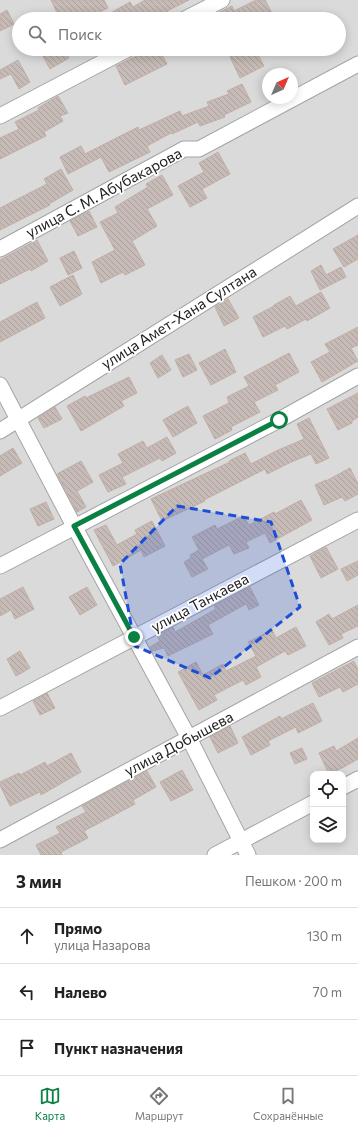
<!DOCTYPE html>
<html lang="ru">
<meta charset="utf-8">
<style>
:root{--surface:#fff;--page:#f6f6f6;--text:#222;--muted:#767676;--line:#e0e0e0;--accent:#0b8043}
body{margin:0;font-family:Commissioner,sans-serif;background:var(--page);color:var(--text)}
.controls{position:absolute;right:12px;bottom:12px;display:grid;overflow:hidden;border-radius:8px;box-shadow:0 2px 10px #0003}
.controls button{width:36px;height:36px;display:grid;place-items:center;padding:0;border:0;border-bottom:1px solid var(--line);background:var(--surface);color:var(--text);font:20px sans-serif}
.compass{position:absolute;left:262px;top:68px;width:36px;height:36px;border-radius:50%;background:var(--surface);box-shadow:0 2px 10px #0003;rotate:44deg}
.stop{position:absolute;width:12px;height:12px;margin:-9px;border:3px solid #0b8043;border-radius:50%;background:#fff}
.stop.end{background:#0b8043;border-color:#fff;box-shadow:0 1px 4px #0008}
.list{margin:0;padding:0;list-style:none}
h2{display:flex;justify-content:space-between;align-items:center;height:52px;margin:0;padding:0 16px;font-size:17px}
h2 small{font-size:13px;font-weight:400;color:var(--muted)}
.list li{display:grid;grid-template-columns:26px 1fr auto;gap:12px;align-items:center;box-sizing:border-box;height:56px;padding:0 16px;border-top:1px solid var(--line)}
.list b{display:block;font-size:15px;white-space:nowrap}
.list p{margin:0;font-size:13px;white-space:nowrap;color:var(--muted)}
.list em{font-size:13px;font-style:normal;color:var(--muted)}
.icon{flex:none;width:22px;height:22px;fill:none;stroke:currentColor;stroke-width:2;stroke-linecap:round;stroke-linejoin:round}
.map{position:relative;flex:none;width:358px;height:855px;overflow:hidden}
.search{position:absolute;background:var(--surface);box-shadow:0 2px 10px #0003;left:12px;right:12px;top:12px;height:44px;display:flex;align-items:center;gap:10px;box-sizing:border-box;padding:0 14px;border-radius:22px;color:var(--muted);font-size:15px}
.sheet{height:220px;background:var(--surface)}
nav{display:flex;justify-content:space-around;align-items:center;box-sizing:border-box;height:56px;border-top:1px solid var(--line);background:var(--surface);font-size:11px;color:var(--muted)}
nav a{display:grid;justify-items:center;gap:2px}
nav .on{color:var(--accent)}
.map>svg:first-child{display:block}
</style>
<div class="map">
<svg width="358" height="855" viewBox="0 0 358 855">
<defs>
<pattern id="building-back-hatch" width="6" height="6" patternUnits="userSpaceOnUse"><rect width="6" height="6" fill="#c6bbb6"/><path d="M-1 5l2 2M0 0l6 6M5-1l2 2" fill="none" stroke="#aaa09c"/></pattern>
</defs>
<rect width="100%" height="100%" fill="#efeae3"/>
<path fill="#dbdada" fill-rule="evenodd" d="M0 0H358V855H0ZM19 19H339V49H19ZM268 74H292V98H268ZM313 774H343V840H313Z"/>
<g fill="url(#building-back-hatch)" stroke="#c1afa5">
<path d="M51 0H104L108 8 85 19H60Z"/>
<path d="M145 0H189L167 11 168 12 156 19H100L130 2 133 7Z"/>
<path d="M256 0H265L273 15 265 19H206L232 6 234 11Z"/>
<path d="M7 10 14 24 0 31V14Z"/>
<path d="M39 49H64L69 58 50 69Z"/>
<path d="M145 49H159L167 64 125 85 116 66 139 55 138 53Z"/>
<path d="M246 49H255L264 66 240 78 230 57Z"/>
<path d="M18 60 30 82 19 89 11 74 0 79V70Z"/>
<path d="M242 84 251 102 224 115 225 117 200 126 198 122 172 134 171 133 147 146 150 152 109 172 101 157 68 174 60 157 81 146 85 154 138 127 139 130 180 111 182 116 209 106 207 102 229 94 227 91Z"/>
<path d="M58 96 68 113 60 116 63 121 44 132 46 136 0 159V138L19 129 15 122 39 110 38 108Z"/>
<path d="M218 152 230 174 202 189 207 198 190 207 178 186 204 172 199 163Z"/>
<path d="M61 169 73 190 49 204 50 205 0 230V208L47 184 44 179Z"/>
<path d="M162 175 173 195 147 209 157 226 132 241 145 265 125 275 123 272 101 283 92 262 115 250 100 222 118 213 115 207 148 187 146 184Z"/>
<path d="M89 211 97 227 78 236 70 221Z"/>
<path d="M358 235V259L344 267 333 249Z"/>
<path d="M37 240 48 261 31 271 30 269 0 284V260Z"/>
<path d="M74 251 82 268 68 275 60 258Z"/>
<path d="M321 265 326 275 341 267 346 277 320 290 311 271Z"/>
<path d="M73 275 82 294 60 306 50 287Z"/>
<path d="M321 292 330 308 307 321 306 319 287 329 285 326 263 337 253 317 274 306V305L290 296 296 306Z"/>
<path d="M228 299 239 318 224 326 215 307Z"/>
<path d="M37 302 45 318 0 342V322Z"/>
<path d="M358 327V345L351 348 358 361 322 382 311 362 330 352 325 344Z"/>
<path d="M225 349 236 372 211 385 199 363Z"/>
<path d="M289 353 299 372 275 385 278 390 254 402 260 412 231 427 232 430 215 439 203 416 229 403 227 397 249 386 244 377Z"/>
<path d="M189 354 197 370 183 377 175 360Z"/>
<path d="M162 355 171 370 158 378 150 363Z"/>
<path d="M129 377 137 393 121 401 124 406 81 431 67 406 85 396 86 398Z"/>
<path d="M358 393V417L352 421V423L338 430 327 409Z"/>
<path d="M188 406 197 423 173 437 163 420Z"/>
<path d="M55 407 62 419 44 428 38 418Z"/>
<path d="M309 418 329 458 316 464 311 454 289 463 267 474 265 469 204 500 205 501 162 521 151 499 230 462 229 461 245 453 251 464 276 451 304 439 297 424Z"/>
<path d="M167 437 176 453 162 461 160 458 122 477 126 484 108 492 99 475 123 463 118 454 143 441 147 448Z"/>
<path d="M13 448 22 463 0 476V456Z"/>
<path d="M81 461 93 482 77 491 86 507 77 512 57 474Z"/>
<path d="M350 468 358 484V494L345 501 342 497 324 505 315 485 326 480V481Z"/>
<path d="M301 500 312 520 270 543 265 533 246 542 249 548 234 554 229 545 202 559 208 569 192 577 184 562 191 558 190 555 199 550 192 537 215 525 217 529 243 516 249 525 274 512 275 514Z"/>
<path d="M46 502 54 519 38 526 30 509Z"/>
<path d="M152 521 165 546 144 557 141 550 113 566 94 530 106 525 117 545 137 534 135 530Z"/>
<path d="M326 547 338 569 321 578 310 556Z"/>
<path d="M358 561V575L347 581 341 569Z"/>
<path d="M23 587 34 609 15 619 11 610 0 616V599Z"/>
<path d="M87 587 97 605 80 615 69 597Z"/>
<path d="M250 587 259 605 249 610 246 604 208 625 213 634 168 656 164 648 152 651 150 647 160 641 157 636 173 627 175 632 216 609 214 606Z"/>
<path d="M358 605V626L341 634 343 638 329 645 316 622 329 614 332 619Z"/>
<path d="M296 627 306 646 288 655 285 651 256 667 261 677 246 685 243 680 214 695 217 700 199 710 178 672 196 662 203 675 223 664 226 671 256 656 248 642 272 630 276 638Z"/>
<path d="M20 651 30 668 16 676 7 659Z"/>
<path d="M354 661 358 670V684L343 692 340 687 319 697 312 683Z"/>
<path d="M47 693 55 708 40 715 33 701Z"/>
<path d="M313 703 322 721 298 733 296 727 268 741 270 745 251 755 242 737 280 716 281 719Z"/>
<path d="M230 726 238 743 218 753 210 737Z"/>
<path d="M358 738V759L344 767 329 774 319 753 334 746 336 751Z"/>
<path d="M302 748 307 759 295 764 290 753Z"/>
<path d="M71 753 81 772 41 795 40 792 10 806 0 785V782L19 773 20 775 45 762 47 766Z"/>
<path d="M182 770 193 790 171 801 160 782Z"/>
<path d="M147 771 156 787 133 800 135 804 84 831 88 838 61 852 62 855H41L36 845 60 833 56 827 86 812 82 806Z"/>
</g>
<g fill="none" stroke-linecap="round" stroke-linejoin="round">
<g stroke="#a4a4a4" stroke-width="17">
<g id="minor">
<path d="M185 19 222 0"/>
<path d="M0 116 128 49"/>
<path d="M0 249 184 149H199L358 64"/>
<path d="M0 385 74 526 189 738 248 855"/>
<path d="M0 431 358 206"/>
<path d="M0 566 279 420 358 376"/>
<path d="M0 708 358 520"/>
<path d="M343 787 358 779"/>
<path d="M0 840 358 647"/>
<path d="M215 855 313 803"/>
</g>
</g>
<use href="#minor" stroke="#fff" stroke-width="15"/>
</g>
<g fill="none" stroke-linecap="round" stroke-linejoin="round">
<path stroke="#0b8043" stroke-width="5" d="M134 637 74 526 279 420"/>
</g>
<path fill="#1d4ed8" fill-opacity="0.2" stroke="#1d4ed8" stroke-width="3" stroke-dasharray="8 5" stroke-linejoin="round" d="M177 506 271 522 300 607 210 678 135 646 120 564Z"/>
<g text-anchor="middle" stroke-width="3.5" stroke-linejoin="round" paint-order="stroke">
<g font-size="15" fill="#1d1d1d" stroke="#fff">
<text transform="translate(104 193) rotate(-28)" y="5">улица С. М. Абубакарова</text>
<text transform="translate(179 318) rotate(-32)" y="5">улица Амет-Хана Султана</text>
<text transform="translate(200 603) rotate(-28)" y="5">улица Танкаева</text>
<text transform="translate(179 744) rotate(-28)" y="5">улица Добышева</text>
</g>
</g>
</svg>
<div class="controls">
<button><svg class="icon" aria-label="locate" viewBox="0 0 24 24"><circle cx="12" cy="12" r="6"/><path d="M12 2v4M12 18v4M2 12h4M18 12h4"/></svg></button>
<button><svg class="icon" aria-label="layers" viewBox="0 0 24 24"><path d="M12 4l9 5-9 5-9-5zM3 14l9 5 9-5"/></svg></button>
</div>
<svg class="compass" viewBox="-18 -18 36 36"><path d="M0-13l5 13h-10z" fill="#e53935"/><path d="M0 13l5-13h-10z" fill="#767676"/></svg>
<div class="stop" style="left:279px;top:420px"></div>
<div class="stop end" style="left:134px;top:637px"></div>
<div class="search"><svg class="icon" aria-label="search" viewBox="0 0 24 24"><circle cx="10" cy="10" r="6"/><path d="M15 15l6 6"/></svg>Поиск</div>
</div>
<section class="sheet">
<h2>3 мин<small>Пешком · 200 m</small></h2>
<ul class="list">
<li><svg class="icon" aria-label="ahead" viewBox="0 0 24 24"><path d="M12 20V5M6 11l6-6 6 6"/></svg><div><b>Прямо</b><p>улица Назарова</p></div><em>130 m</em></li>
<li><svg class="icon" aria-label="left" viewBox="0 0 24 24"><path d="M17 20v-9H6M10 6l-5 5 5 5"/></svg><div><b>Налево</b></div><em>70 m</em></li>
<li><svg class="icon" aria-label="arrive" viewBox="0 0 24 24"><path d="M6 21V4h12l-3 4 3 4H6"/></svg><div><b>Пункт назначения</b></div></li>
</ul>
</section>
<nav>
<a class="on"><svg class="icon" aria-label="map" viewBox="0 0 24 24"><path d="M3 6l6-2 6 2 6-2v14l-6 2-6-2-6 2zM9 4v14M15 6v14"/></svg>Карта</a>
<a><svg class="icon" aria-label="directions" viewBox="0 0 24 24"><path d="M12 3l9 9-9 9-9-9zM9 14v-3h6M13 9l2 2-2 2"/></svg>Маршрут</a>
<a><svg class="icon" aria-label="saved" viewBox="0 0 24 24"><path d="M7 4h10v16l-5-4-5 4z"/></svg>Сохранённые</a>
</nav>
